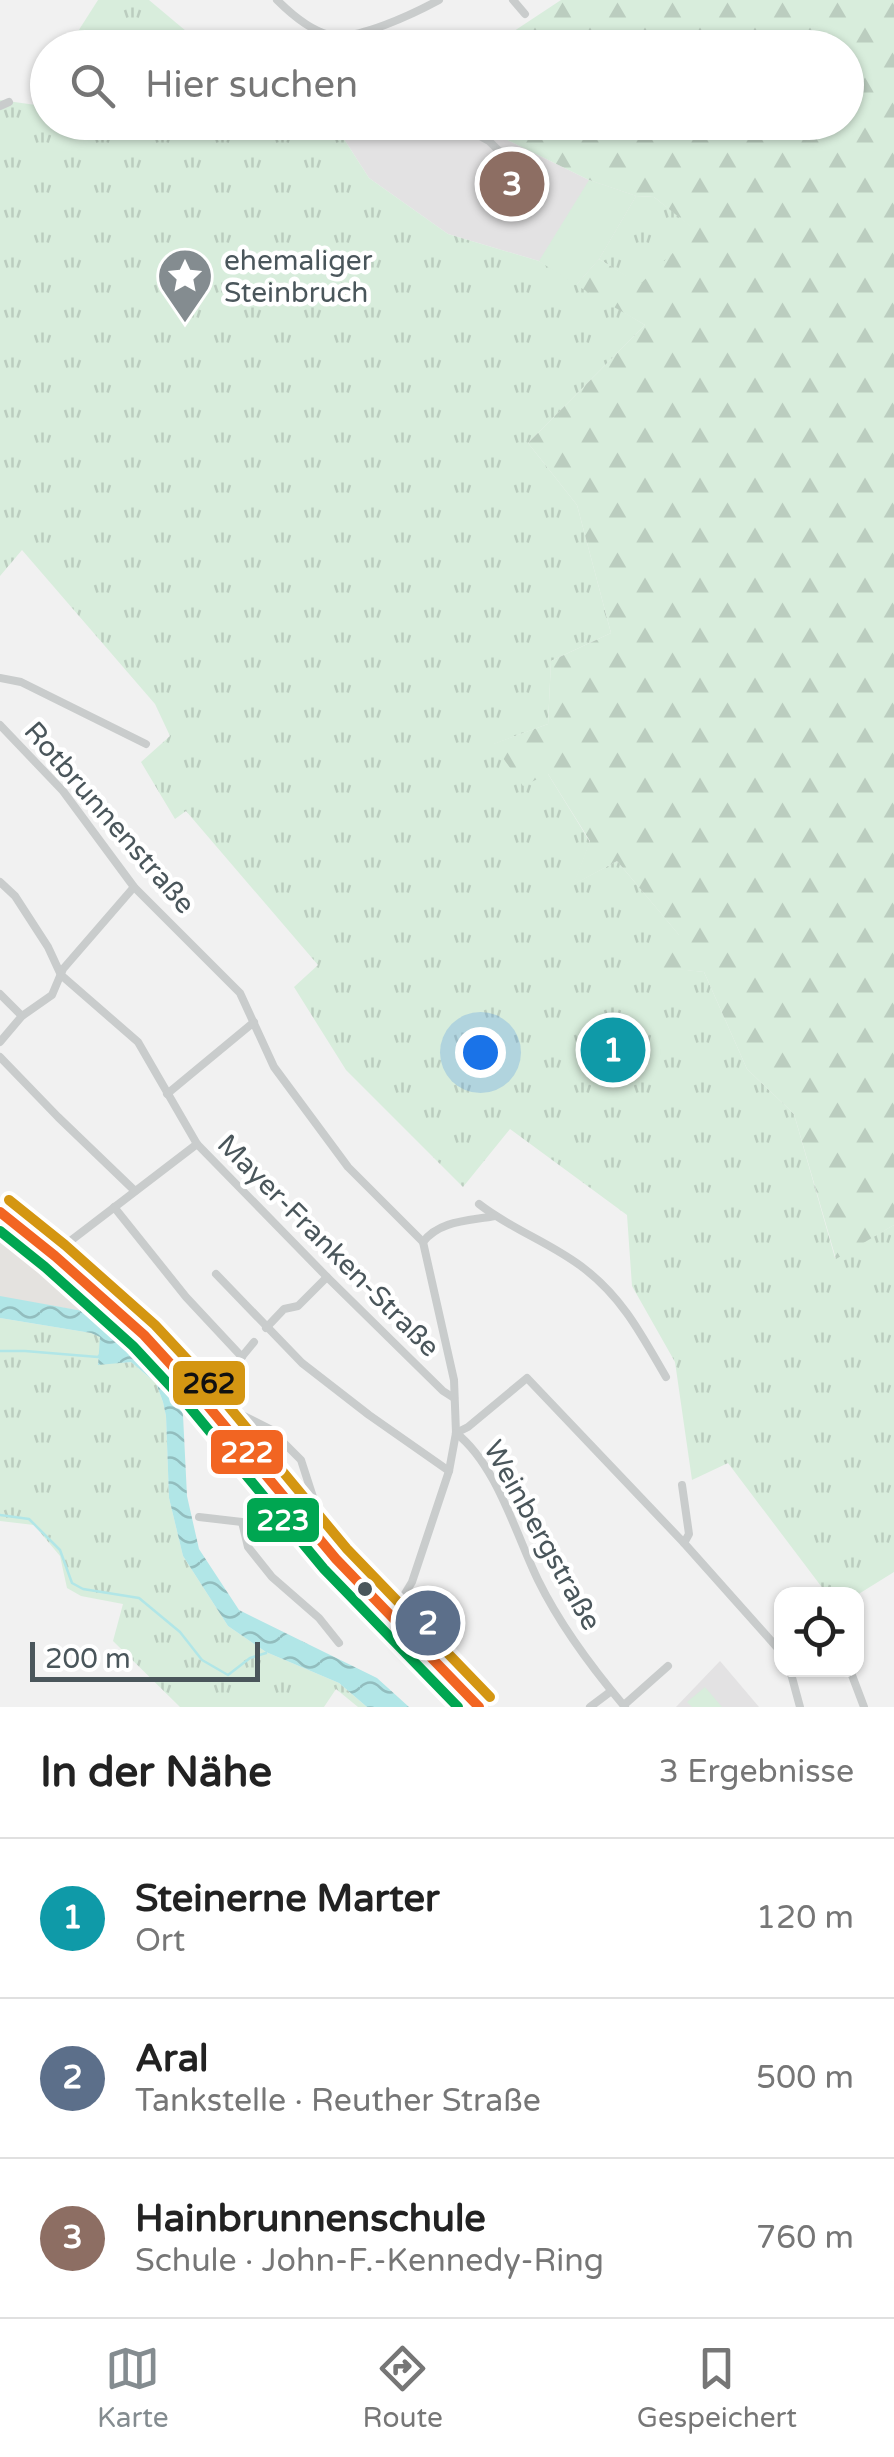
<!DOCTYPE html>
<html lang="de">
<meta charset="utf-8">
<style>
:root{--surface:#fff;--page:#f2f2f2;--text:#222;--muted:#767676;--line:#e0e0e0;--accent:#848c90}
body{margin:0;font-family:"Varela Round",sans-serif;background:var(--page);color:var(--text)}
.controls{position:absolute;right:30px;bottom:30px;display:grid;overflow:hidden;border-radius:20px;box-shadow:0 2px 8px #0004}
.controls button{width:90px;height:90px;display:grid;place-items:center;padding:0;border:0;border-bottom:2px solid var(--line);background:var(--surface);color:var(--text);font:50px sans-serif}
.scale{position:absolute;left:30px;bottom:25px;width:230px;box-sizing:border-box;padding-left:10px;border:5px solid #4a565b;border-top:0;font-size:28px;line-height:35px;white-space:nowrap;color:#4a565b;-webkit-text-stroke:8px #fff;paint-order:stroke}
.you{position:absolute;left:480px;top:1052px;width:35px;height:35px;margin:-25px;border:8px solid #fff;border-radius:50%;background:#1a73e8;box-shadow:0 0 0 15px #1a73e833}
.badge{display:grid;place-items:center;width:65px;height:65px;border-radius:50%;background:var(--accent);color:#fff;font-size:32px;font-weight:700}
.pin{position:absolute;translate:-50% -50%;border:5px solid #fff;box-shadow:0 2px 10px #0006}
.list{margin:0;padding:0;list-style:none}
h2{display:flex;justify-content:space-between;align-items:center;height:130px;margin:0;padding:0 40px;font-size:42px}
h2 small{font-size:32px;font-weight:400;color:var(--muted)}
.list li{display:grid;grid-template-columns:65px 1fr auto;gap:30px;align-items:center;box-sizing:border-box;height:160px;padding:0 40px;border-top:2px solid var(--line)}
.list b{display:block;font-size:38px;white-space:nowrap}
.list p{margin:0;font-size:32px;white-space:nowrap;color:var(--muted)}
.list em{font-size:32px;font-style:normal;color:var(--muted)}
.icon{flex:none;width:55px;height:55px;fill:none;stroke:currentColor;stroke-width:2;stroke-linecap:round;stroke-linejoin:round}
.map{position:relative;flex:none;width:894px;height:1707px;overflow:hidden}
.search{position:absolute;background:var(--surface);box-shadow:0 2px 8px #0004;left:30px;right:30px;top:30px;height:110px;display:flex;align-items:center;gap:25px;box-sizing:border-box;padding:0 35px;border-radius:55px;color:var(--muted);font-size:38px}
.sheet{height:610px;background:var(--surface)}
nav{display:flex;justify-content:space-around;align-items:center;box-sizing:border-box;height:140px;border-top:2px solid var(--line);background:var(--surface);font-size:28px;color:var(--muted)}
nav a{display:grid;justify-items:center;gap:5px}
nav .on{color:var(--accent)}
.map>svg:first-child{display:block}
</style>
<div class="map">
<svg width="894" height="1707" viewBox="0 0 894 1707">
<defs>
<pattern id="grass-tufts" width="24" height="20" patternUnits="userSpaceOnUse" patternTransform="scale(2.5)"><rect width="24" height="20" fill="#d8eddc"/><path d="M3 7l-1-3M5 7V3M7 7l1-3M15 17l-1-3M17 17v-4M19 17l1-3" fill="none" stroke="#bbcdbf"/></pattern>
<pattern id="forest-firs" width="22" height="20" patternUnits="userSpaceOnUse" patternTransform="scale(2.5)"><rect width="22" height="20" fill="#d8eddc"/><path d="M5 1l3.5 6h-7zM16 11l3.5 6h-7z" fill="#bbcdbf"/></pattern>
<pattern id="water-waves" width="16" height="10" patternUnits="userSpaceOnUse" patternTransform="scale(2.5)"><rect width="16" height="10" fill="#b1e6e7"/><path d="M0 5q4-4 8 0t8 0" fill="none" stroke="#92bdbe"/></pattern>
</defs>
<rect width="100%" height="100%" fill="#f1f1f1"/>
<path fill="#e4e2df" d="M0 1215 102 1299 94 1313 0 1297Z"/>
<g fill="#e3e2e3">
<path d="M339 123H473L589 180 636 196 599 259 576 285 539 261 448 234 369 178 344 139 332 134Z"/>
<path d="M720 1661 759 1707H676Z"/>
</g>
<g fill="url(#grass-tufts)">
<path d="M98 0H149L205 47H68Z"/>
<path d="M47 84 48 122 308 123 344 139 369 178 448 234 539 261 645 325 528 443 577 505 611 633 551 661 548 724 494 744 548 774 590 842 574 884 617 861 680 936 627 963 704 972 747 1069 794 1114 835 1258 894 1225V1572L857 1595 827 1594 728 1463 692 1480 675 1362 632 1286 627 1215 510 1129 463 1187 346 1070 294 987 318 965 186 811 175 819 141 762 170 736 155 704 22 550 0 576V100L36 105Z"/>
<path d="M636 196 654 197 697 231 640 285 599 259Z"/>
<path d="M0 1318 91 1333 101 1337 98 1364 131 1362 156 1383 163 1402 166 1416 169 1498 183 1556 228 1626 266 1652 339 1683 367 1707H358L336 1689 324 1707H180L113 1641 123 1604 81 1596 67 1588 60 1556 34 1525 0 1521Z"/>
</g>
<path fill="url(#forest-firs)" d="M561 0H894V1225L836 1259 794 1114 747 1069 704 972 624 964 679 935 617 861 573 885 590 841 548 774 523 786 493 744 548 724 551 661 611 633 577 505 528 443 645 325 576 285 599 259 640 284 696 231 654 197 636 196 589 180 473 123 846 122V48L490 47Z"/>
<g fill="#d8eddc">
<path d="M589 180 636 196 599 259 576 285 539 261Z"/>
<path d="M705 1687 722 1707H692L687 1702Z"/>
</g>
<path fill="url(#water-waves)" d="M0 1296 94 1313 109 1322 160 1367 178 1397 183 1415 187 1496 199 1549 239 1610 377 1678 409 1707H367L339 1683 266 1652 228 1626 183 1556 169 1498 166 1416 163 1402 156 1383 131 1362 98 1365 100 1337 91 1333 0 1318Z"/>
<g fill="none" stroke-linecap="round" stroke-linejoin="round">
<g stroke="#b1e6e7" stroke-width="2.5">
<path d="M0 1351H25L98 1357 100 1355"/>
<path d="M0 1515 29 1519 60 1550 72 1583 83 1589 139 1598 180 1632 202 1660 228 1675 250 1658 266 1653"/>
</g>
<g stroke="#c9cccc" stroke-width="8">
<path d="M277 0C290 13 310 30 329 35 355 42 415 13 439 0"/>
<path d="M513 0 525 14"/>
<path d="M0 106 9 102"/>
<path d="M455 122 489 141 507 159"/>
<path d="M0 678 21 682 146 744"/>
<path d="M0 725 63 791 134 887 240 993 274 1067 348 1167 423 1242 454 1380 456 1433 449 1471 412 1582 391 1617"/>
<path d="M0 882 15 896 48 947 61 975 138 1042 197 1144 327 1277 443 1391 454 1398"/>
<path d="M0 994 22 1016"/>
<path d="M0 1042 22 1016 52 995 63 969 134 887"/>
<path d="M0 1057 58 1117 135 1191"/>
<path d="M167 1094 254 1022"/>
<path d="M479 1204C512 1230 554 1244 586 1270 624 1300 642 1336 666 1377"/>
<path d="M114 1207 186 1297 242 1357"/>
<path d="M423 1242C440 1220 469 1221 495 1216"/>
<path d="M56 1257 69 1242 197 1144"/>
<path d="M216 1274 302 1363 369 1415 449 1471"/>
<path d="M266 1328 284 1309 298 1306 327 1277"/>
<path d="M202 1395 270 1429 301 1460 313 1497 303 1521"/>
<path d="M215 1401 217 1387 254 1342"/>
<path d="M682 1485 689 1534 684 1543"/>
<path d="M199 1517 242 1522 307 1525"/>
<path d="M242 1522 248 1547 272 1577 319 1618 339 1643"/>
<path d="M790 1670 800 1707"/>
<path d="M850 1670 864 1707"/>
<path d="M624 1705 668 1666"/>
<path d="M590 1707 610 1692"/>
<path d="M625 1707C592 1668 561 1627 538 1580 516 1535 497 1465 456 1433L468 1427 527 1378 684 1543 782 1653"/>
</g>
<path stroke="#c6cacc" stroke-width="12" d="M0 1212 55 1256 144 1335 198 1394 336 1559 479 1707"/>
<g stroke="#fff" stroke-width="18">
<path id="bus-1" d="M0 1212 55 1256 144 1335 198 1394 336 1559 479 1707"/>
</g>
<g stroke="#fff" stroke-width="18">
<path id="bus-2" d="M0 1231 45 1267 133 1346 187 1404 324 1569 458 1707"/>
</g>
<g stroke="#fff" stroke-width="18">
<path id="bus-3" d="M9 1200 65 1245 155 1325 210 1384 347 1549 490 1697"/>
</g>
<use href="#bus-1" stroke="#f26522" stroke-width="10"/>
<use href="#bus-2" stroke="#00a651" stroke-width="10"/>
<use href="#bus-3" stroke="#d49612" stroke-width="10"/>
</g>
<defs>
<g id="sight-pin" transform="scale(2.875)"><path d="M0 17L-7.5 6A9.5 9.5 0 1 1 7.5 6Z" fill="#848c90" stroke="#fff"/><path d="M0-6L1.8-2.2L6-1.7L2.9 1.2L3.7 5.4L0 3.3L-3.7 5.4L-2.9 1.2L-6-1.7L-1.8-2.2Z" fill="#fff"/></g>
</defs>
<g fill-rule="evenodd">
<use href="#sight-pin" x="185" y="276"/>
</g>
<circle fill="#4a565b" stroke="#fff" stroke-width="4" cx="365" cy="1589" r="9"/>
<g text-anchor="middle" stroke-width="9" stroke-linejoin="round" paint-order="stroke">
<g font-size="28" fill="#4a565b" stroke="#fff" text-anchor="start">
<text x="224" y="270">ehemaliger<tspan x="224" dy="32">Steinbruch</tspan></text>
</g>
<g font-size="28" fill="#4a565b" stroke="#fff">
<text transform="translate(110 817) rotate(49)" y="10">Rotbrunnenstraße</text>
<text transform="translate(329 1245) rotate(45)" y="10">Mayer-Franken-Straße</text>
<text transform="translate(543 1535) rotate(61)" y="10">Weinbergstraße</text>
</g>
</g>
<g stroke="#fff" stroke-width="4">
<rect x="171" y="1359" width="76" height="48" rx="10" fill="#d49612"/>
<rect x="209" y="1428" width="76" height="48" rx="10" fill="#f26522"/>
<rect x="245" y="1496" width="76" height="48" rx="10" fill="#00a651"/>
</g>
<g font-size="28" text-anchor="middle" font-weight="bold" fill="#fff">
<text x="247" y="1462">222</text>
<text x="283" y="1530">223</text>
</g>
<g font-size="28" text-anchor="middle" font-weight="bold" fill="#111">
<text x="209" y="1393">262</text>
</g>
</svg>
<div class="controls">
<button><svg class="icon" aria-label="locate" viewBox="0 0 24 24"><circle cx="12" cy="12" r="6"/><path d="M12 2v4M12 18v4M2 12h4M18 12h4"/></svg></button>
</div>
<div class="scale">200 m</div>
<div class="you"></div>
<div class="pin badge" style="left:613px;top:1050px;background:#0f9aa8">1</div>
<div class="pin badge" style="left:428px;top:1623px;background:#5c6f8a">2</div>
<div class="pin badge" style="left:512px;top:184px;background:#8d6e63">3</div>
<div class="search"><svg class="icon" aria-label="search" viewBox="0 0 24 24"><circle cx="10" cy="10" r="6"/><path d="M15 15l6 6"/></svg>Hier suchen</div>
</div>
<section class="sheet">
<h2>In der Nähe<small>3 Ergebnisse</small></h2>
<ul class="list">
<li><span class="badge" style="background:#0f9aa8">1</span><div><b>Steinerne Marter</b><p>Ort</p></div><em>120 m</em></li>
<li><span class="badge" style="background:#5c6f8a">2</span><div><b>Aral</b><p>Tankstelle · Reuther Straße</p></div><em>500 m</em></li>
<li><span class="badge" style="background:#8d6e63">3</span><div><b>Hainbrunnenschule</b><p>Schule · John-F.-Kennedy-Ring</p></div><em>760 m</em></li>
</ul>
</section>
<nav>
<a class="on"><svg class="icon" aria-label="map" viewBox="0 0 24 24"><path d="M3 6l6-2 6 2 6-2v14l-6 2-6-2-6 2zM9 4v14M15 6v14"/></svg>Karte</a>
<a><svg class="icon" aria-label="directions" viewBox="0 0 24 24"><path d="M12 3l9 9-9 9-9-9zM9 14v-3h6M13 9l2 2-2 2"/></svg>Route</a>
<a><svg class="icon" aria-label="saved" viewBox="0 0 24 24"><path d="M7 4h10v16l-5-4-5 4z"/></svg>Gespeichert</a>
</nav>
